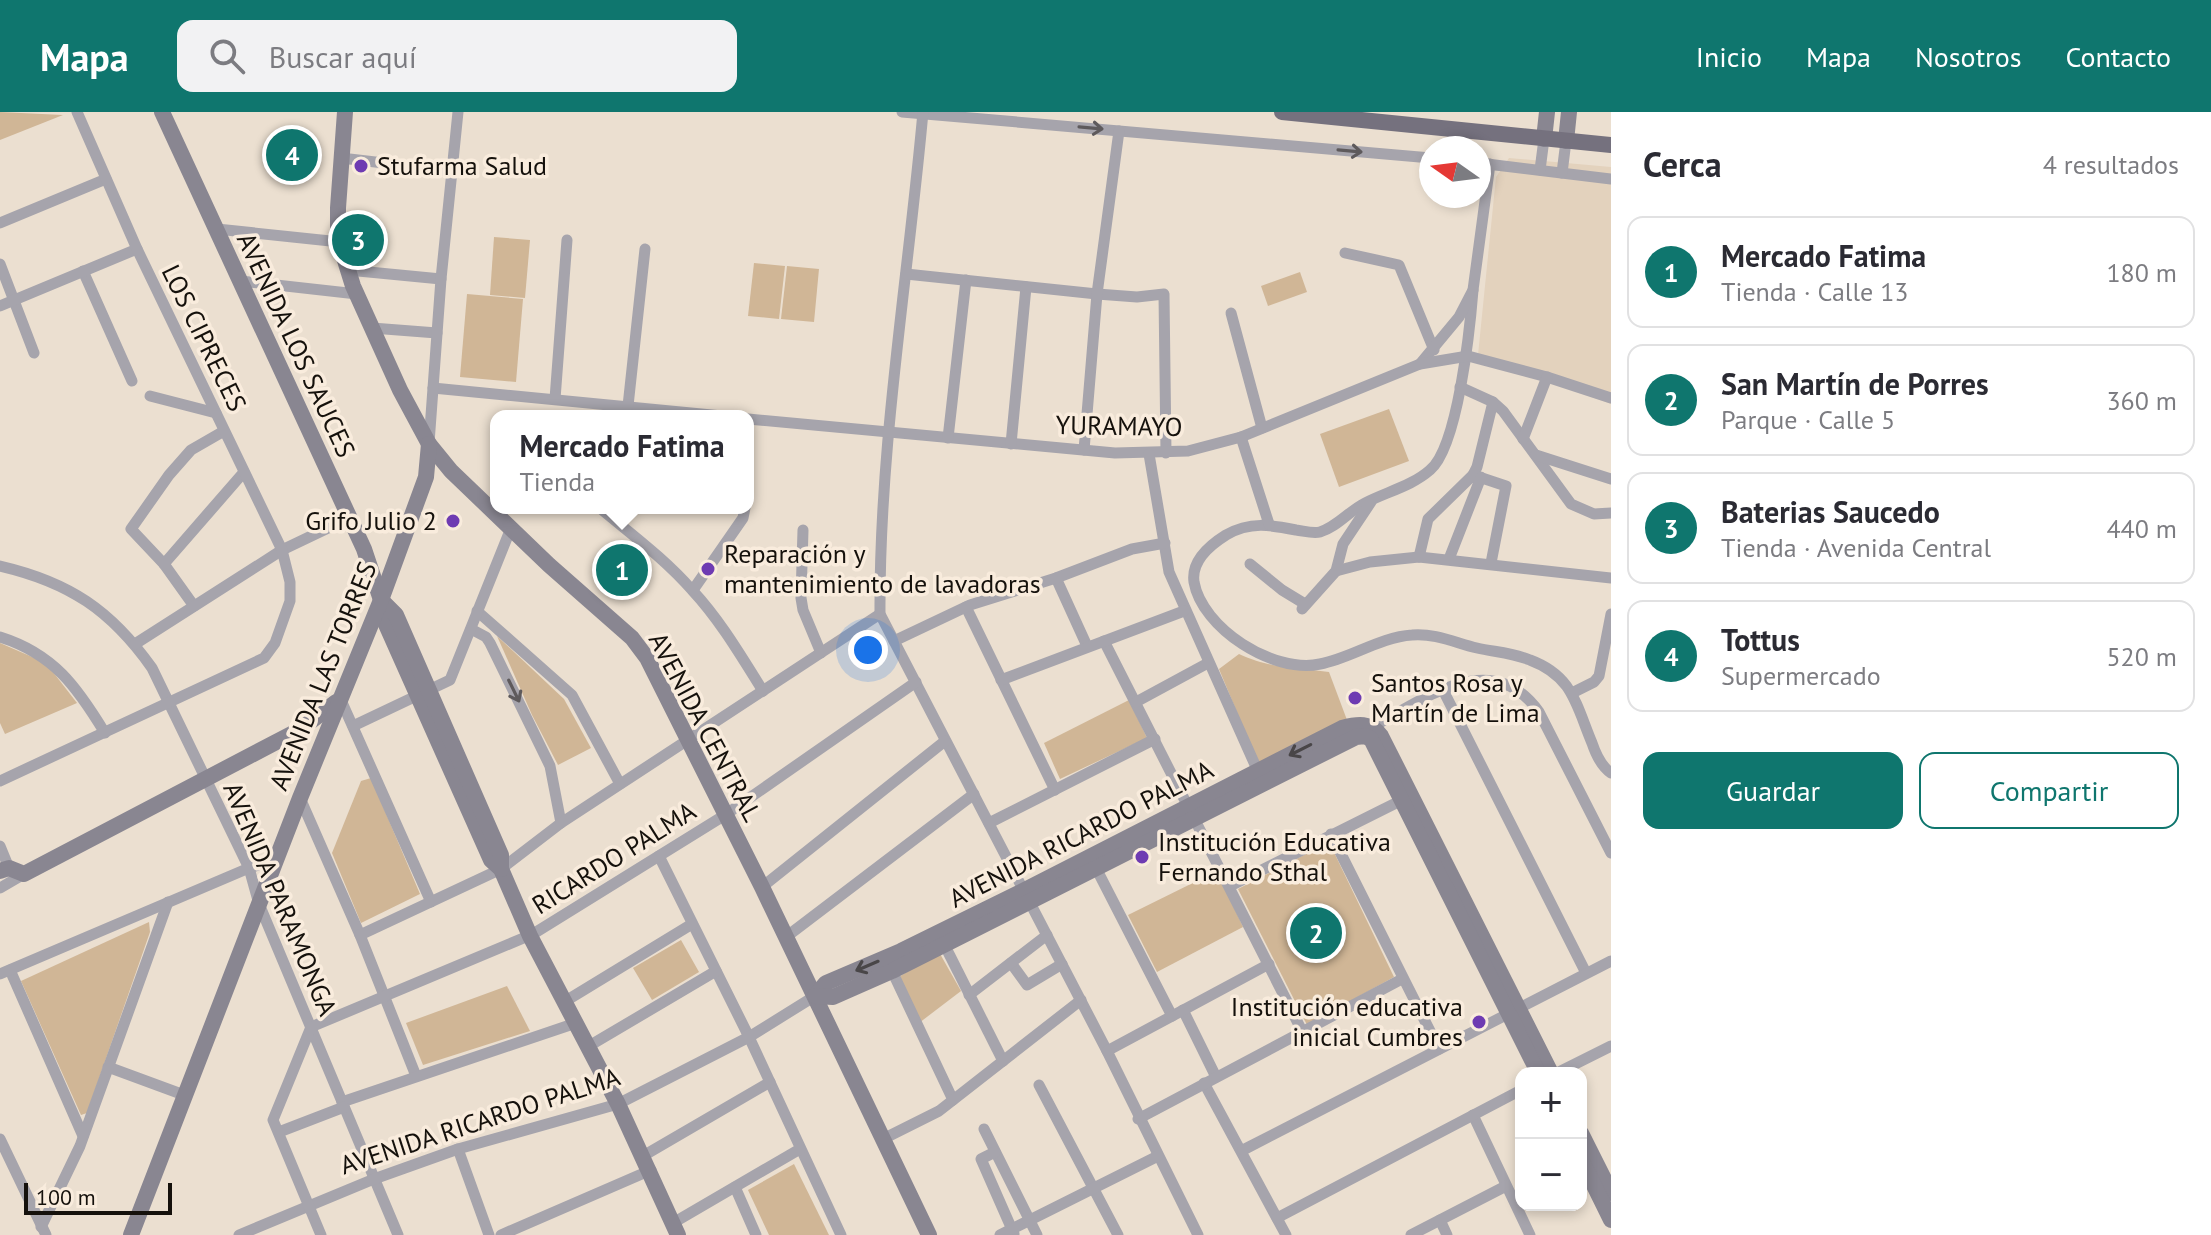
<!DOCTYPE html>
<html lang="es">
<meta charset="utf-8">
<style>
:root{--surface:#fff;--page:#f2f2f3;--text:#2b2b33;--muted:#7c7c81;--line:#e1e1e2;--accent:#0f766e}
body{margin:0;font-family:"PT Sans",sans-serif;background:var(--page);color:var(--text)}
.controls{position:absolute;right:24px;bottom:24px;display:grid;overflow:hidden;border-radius:16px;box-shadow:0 4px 12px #0003}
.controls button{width:72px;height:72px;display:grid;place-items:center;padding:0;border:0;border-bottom:2px solid var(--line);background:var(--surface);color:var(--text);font:40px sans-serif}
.compass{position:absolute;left:1419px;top:24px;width:72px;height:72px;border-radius:50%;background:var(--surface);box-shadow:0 4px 12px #0003;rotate:284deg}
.scale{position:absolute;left:24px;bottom:20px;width:148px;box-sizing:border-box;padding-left:8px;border:4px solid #15110c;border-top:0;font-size:22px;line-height:28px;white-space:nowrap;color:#15110c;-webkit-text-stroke:6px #f9ecdd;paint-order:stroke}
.you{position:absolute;left:868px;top:538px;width:28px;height:28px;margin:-20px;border:6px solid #fff;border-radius:50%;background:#1a73e8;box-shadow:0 0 0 12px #1a73e833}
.badge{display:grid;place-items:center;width:52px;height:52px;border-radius:50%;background:var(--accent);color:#fff;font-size:26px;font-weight:700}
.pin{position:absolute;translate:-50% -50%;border:4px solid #fff;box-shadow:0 2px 8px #0006}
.popup{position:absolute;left:490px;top:298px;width:264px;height:104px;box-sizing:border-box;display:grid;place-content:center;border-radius:16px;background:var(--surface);filter:drop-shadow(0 2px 6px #0005);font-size:26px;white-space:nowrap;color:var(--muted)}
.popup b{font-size:30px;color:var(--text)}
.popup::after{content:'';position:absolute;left:50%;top:100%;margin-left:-16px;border:16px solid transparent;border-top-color:var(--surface)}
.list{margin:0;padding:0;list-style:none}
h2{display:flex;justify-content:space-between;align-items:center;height:104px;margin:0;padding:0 32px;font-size:34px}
h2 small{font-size:26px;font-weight:400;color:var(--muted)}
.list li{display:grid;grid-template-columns:52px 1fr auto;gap:24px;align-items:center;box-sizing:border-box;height:112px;margin:0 16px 16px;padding:0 16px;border:2px solid var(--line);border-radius:16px}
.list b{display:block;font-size:30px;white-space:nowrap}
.list p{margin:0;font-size:26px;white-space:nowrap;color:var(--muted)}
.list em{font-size:26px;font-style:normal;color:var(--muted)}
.actions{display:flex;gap:16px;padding:24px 32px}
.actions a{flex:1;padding:18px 0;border:2px solid var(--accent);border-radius:16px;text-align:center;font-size:28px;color:var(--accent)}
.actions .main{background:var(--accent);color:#fff}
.icon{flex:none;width:44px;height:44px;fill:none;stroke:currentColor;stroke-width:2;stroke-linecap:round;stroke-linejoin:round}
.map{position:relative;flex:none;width:1611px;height:1123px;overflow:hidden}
header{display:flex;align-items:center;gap:48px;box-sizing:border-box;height:112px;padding:0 40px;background:var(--accent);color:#fff}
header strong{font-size:38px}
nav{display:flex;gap:44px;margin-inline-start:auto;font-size:28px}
.search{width:560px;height:72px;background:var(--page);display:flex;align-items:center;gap:20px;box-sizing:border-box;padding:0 28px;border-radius:16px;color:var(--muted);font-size:30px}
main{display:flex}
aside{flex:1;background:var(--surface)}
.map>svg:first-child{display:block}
</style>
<header>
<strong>Mapa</strong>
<div class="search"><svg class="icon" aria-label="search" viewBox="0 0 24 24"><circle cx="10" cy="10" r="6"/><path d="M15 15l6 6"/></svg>Buscar aquí</div>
<nav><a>Inicio</a><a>Mapa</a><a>Nosotros</a><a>Contacto</a></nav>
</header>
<main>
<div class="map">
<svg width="1611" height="1123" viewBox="0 0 1611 1123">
<rect width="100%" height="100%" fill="#ebdfd0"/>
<path fill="#e3d2bd" d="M1509 46 1611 55V292L1478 243 1496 65Z"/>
<g fill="#d0b696">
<path d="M0 0 63 3 0 28Z"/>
<path d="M494 125 530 128 525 186 490 183Z"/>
<path d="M754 151 785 154 779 207 748 204Z"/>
<path d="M787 154 819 157 814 210 781 207Z"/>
<path d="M1300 160 1307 180 1268 194 1261 174Z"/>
<path d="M467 182 523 187 516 270 460 265Z"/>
<path d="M1389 297 1409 349 1339 375 1320 322Z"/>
<path d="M497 524 564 587 591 636 558 653 532 603Z"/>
<path d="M0 531 46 551 77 591 5 622 0 611Z"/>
<path d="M1239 542C1272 557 1294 555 1329 560L1347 608 1258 651 1219 557Z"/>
<path d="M1129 588 1147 626 1060 667 1044 631Z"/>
<path d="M371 666 420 782 361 811 332 741 361 669Z"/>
<path d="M1329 730 1394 865 1307 913 1238 777Z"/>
<path d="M1217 759 1243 815 1157 860 1128 803Z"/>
<path d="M149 810 150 820 87 1001 81 1003 21 869Z"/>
<path d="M681 828 699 860 652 888 633 856Z"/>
<path d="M939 840 961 879 919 911 899 865Z"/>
<path d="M507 874 530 919 423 953 406 911Z"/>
<path d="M794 1052 829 1123H769L748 1078Z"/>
</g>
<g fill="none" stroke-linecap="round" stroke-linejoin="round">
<g stroke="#a6a4ac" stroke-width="11">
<path d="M902 0 1431 46"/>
<path d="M923 0C908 167 879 334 880 502L1107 939 1198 1123"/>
<path d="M341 46 452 59"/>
<path d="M1479 51 1611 67"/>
<path d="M1540 58 1544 27"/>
<path d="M1562 61 1566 29"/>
<path d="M0 111 106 67"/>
<path d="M217 117 340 130"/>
<path d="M1345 141 1399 153 1434 238"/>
<path d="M0 152 34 241"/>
<path d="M348 158 441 167"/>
<path d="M83 159 132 269"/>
<path d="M906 162 1097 182 1137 185 1164 182 1166 341"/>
<path d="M241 169 357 182"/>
<path d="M1473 178C1470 216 1458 335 1430 358 1412 374 1386 380 1365 391 1349 399 1337 415 1320 420 1313 422 1304 419 1296 418 1271 413 1250 409 1226 423 1210 433 1191 449 1194 470 1202 516 1273 562 1320 552 1351 546 1380 525 1412 523 1435 521 1456 531 1477 536 1495 540 1513 541 1530 548 1573 564 1576 593 1592 631 1596 643 1601 654 1611 661"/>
<path d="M0 194 137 137"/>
<path d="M1231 201 1262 316"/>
<path d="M372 216 437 221"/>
<path d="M1420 252 1459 205 1473 178 1490 52"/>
<path d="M1460 275 1493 290 1503 299 1571 392 1594 402 1611 401"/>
<path d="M433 276 722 304"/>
<path d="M150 284 216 301"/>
<path d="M555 287 567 128"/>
<path d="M628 294 645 137"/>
<path d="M748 307 1115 341 1188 339 1241 325 1420 252 1468 244 1547 265 1611 286"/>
<path d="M1241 325 1269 412"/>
<path d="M948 326 966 168"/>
<path d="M1523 327 1547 265"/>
<path d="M429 331 441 167 458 0"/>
<path d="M1011 332 1026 175"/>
<path d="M1084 338 1097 182 1119 19"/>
<path d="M1149 342 1169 460 1260 664"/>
<path d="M1536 343 1611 367"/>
<path d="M1473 363 1506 374 1491 451"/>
<path d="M600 396C631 422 665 447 692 478 720 508 741 544 763 579"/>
<path d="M803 418 801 486 803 498 821 541"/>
<path d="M1419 445 1428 407 1473 363 1477 355 1493 290"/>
<path d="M1449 447 1481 365"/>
<path d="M164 452 244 360"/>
<path d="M1250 452 1282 478 1305 492"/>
<path d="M0 454C69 470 111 498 152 556L249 756 259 792 398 1123"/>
<path d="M1336 459 1370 450 1419 445 1611 466"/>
<path d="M1056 466 1087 534"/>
<path d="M693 478 743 406 745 396"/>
<path d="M194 494 164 452 131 417 169 363 191 338 224 319"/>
<path d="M966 495 1055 678"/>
<path d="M1302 497 1336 459 1343 432 1371 390"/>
<path d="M477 499 572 583 620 672"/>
<path d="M471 517 486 525 490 531 550 654 561 711"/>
<path d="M0 525C54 542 77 575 105 621"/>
<path d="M894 529 970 493 1056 466 1132 437 1165 431"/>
<path d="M1104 529 1303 921"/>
<path d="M135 532 282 438 349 406"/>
<path d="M1001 568 1184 499"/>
<path d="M1443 578 1586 861"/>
<path d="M1572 581 1594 570 1599 564 1611 502"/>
<path d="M340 586 431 790"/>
<path d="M1136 590 1208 551"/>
<path d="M353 614 450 568 511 416"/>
<path d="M1368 620 1372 615C1425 587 1492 534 1539 600L1611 741"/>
<path d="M0 669 264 546 275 531 290 489V470L282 438 137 137 77 0"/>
<path d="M300 686 360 823 416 964"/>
<path d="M989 711 1155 627"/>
<path d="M1331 722 1439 937"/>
<path d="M0 734 9 756"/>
<path d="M659 744 749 925 841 1123"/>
<path d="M1097 758 1172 904"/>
<path d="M1230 774 1408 685"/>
<path d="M762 775 945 629"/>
<path d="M0 776 24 762"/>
<path d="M360 823 501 757 561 711 880 502"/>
<path d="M786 825 974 682"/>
<path d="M942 828 1003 949"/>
<path d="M1011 851 1027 873 1062 852"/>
<path d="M10 858 83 1024"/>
<path d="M892 859 953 988"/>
<path d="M0 862 249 756 276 747"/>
<path d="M969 883 1047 823"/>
<path d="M564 890 692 812"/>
<path d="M1183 898 1216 965"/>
<path d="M589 934 716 859"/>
<path d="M1107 939 1269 852"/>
<path d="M108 955 184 983"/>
<path d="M1557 961 1611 934"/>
<path d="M1204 971 1286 1123"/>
<path d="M1039 973 1118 1123"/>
<path d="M342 990 576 911"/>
<path d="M1473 1003 1530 1123"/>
<path d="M1138 1007 1402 867"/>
<path d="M984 1017 1037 1123"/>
<path d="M279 1020 344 995"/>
<path d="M0 1027 46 1123"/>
<path d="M883 1027 939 999 1081 888"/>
<path d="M458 1037 489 1123"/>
<path d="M1243 1038 1611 849"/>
<path d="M995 1040 981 1047 1014 1122"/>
<path d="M643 1044 770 970"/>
<path d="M735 1075 756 1123"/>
<path d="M1277 1106 1521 978"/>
<path d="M1440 1108 1447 1123"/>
<path d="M673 1111 800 1037"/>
<path d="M41 1115 80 1034 168 790"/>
<path d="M239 1123 374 1067 458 1037 618 992 749 925 815 884"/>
<path d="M321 1123 273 1008 311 915 533 822 725 703 916 570"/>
<path d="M501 1123 651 1058"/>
<path d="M1000 1123 1158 1044"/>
<path d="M1411 1123 1506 1074"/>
</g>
<g stroke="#898691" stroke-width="16">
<path d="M162 0 364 437 381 488 384 508 491 748 501 757 530 824 618 992 678 1123"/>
<path d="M345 0 338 96V126L353 174 400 278 429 332 451 359 549 453 632 526 647 546 762 775 929 1123"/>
<path d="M1544 27 1547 0"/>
<path d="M1566 29 1569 0"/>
<path d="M381 488 396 503 501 743V757"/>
<path d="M0 759 9 756 24 762 301 617 336 590"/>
<path d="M815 884 826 871 901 839 1023 779 1342 616C1357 612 1371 610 1381 624L1551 961"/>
<path d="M815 884 833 885 892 859 1356 625 1365 624 1371 627 1538 960"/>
<path d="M1581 1021 1611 1081"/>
<path d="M1581 1047 1611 1108"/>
<path d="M131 1123 300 686 381 488 426 365 429 332"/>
</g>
<path stroke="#75717e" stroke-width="16" d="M1282 0 1611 33"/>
</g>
<defs><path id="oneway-shaft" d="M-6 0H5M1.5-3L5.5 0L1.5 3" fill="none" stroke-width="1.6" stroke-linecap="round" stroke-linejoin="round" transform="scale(2)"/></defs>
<g stroke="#5e5a5c">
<use href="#oneway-shaft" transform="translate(1091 16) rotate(5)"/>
<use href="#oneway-shaft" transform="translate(1350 39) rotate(5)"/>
<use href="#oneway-shaft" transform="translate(514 579) rotate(64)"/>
</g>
<g stroke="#494648">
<use href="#oneway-shaft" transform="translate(1300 638) rotate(153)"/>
<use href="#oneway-shaft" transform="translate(867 854) rotate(157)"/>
</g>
<g fill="#6e3bb2" stroke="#f9ecdd" stroke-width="3">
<circle cx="361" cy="54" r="8"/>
<circle cx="453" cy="409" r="8"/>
<circle cx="708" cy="457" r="8"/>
<circle cx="1355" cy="586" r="8"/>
<circle cx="1142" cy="745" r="8"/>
<circle cx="1479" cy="910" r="8"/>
</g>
<g text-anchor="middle" stroke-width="7" stroke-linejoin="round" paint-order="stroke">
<g font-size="26" fill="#15110c" stroke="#f9ecdd" text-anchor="start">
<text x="377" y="63">Stufarma Salud</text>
<text x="437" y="418" text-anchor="end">Grifo Julio 2</text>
<text x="724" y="451">Reparación y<tspan x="724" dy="30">mantenimiento de lavadoras</tspan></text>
<text x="1371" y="580">Santos Rosa y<tspan x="1371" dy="30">Martín de Lima</tspan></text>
<text x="1158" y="739">Institución Educativa<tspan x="1158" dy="30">Fernando Sthal</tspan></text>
<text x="1463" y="904" text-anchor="end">Institución educativa<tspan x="1463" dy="30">inicial Cumbres</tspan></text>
</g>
<g font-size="26" fill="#15110c" stroke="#f9ecdd">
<text transform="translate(204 226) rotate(64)" y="9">LOS CIPRECES</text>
<text transform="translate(296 233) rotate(65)" y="9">AVENIDA LOS SAUCES</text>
<text transform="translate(1119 314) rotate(1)" y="9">YURAMAYO</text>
<text transform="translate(323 564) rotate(-68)" y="9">AVENIDA LAS TORRES</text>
<text transform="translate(705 615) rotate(62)" y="9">AVENIDA CENTRAL</text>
<text transform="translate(1081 722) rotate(-27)" y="9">AVENIDA RICARDO PALMA</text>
<text transform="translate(614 746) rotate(-32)" y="9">RICARDO PALMA</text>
<text transform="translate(280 787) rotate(67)" y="9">AVENIDA PARAMONGA</text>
<text transform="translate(480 1009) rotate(-18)" y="9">AVENIDA RICARDO PALMA</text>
</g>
</g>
</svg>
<div class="controls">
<button>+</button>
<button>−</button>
</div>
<svg class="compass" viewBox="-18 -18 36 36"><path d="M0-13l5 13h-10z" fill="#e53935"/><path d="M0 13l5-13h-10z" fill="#7c7c81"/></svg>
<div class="scale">100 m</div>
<div class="you"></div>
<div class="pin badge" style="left:622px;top:458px">1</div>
<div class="popup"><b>Mercado Fatima</b>Tienda</div>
<div class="pin badge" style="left:1316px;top:821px">2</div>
<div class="pin badge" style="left:358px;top:128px">3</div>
<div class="pin badge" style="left:292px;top:43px">4</div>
</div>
<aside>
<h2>Cerca<small>4 resultados</small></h2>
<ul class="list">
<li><span class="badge">1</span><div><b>Mercado Fatima</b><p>Tienda · Calle 13</p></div><em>180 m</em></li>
<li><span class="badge">2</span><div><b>San Martín de Porres</b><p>Parque · Calle 5</p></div><em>360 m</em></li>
<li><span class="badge">3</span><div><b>Baterias Saucedo</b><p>Tienda · Avenida Central</p></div><em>440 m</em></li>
<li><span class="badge">4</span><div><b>Tottus</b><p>Supermercado</p></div><em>520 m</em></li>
</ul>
<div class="actions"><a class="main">Guardar</a><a>Compartir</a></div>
</aside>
</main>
